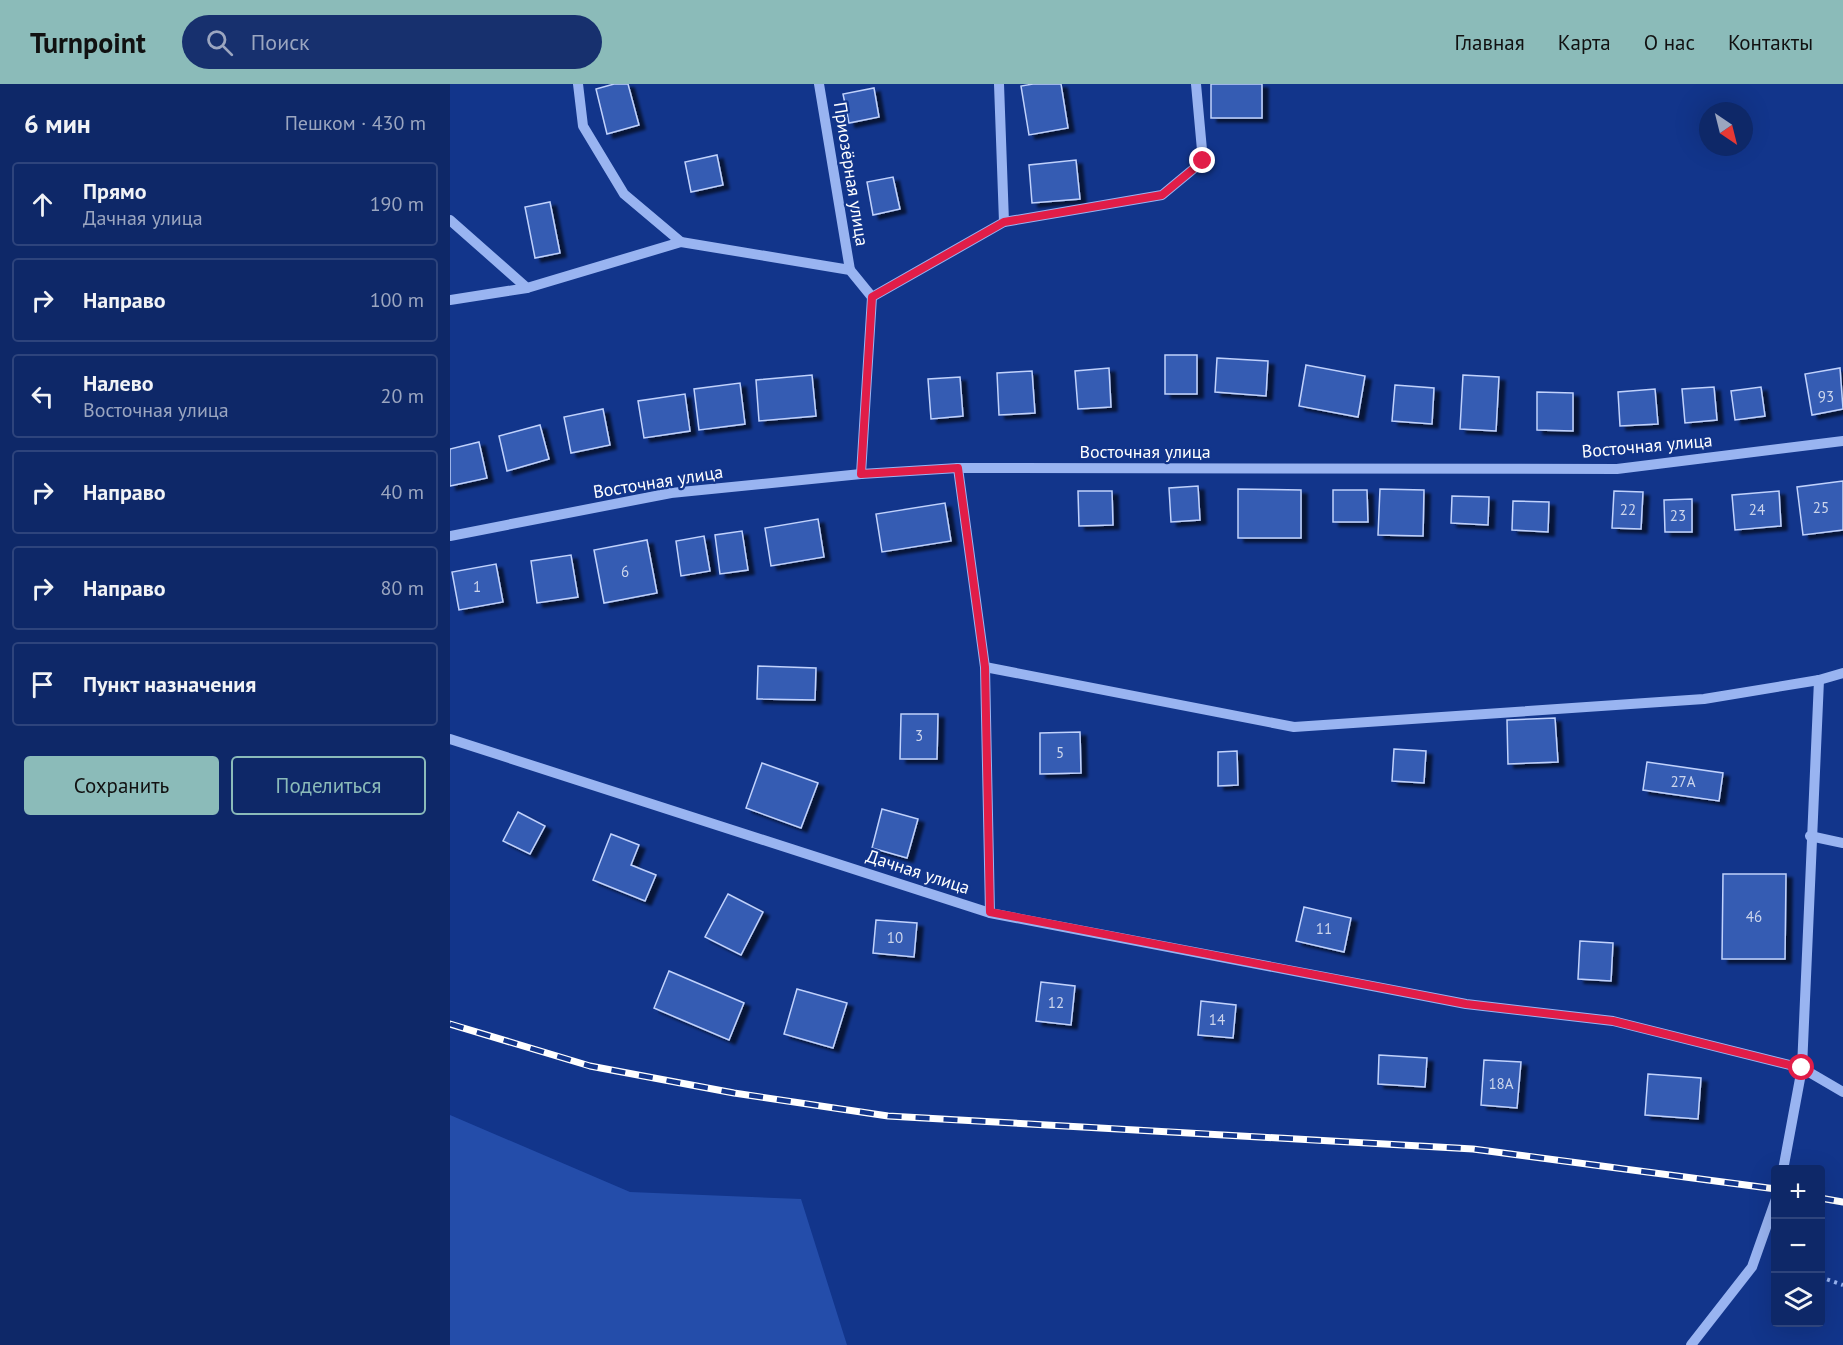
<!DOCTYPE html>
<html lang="ru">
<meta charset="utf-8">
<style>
:root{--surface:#0e2868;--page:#17306e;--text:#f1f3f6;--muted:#9ba6c0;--line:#2e447c;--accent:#8bbbb9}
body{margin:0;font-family:"PT Sans",sans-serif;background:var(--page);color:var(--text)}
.controls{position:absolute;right:18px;bottom:18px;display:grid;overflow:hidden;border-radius:6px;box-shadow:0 6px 24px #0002}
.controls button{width:54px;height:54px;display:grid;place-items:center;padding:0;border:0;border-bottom:2px solid var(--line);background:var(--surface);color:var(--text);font:30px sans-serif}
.compass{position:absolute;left:1249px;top:18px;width:54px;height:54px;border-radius:50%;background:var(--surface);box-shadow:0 6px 24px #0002;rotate:145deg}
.stop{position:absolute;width:18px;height:18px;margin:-14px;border:4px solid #e11d48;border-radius:50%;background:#fff}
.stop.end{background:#e11d48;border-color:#fff;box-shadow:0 2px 6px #0008}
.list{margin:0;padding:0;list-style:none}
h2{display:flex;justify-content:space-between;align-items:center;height:78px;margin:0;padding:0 24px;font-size:26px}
h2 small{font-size:20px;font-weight:400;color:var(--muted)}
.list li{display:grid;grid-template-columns:39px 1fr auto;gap:18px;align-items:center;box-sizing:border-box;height:84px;margin:0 12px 12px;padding:0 12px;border:2px solid var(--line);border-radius:6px}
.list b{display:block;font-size:22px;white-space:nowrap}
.list p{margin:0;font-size:20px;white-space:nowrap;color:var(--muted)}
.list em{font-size:20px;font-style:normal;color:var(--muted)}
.actions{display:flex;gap:12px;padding:18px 24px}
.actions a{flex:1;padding:14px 0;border:2px solid var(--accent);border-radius:6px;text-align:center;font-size:21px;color:var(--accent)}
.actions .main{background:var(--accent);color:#111}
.icon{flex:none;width:33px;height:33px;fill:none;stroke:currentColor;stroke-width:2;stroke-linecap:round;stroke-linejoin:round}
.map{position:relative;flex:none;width:1393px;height:1261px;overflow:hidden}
header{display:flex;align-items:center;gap:36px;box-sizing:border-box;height:84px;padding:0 30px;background:var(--accent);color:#111}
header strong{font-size:28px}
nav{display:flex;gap:33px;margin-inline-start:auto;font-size:21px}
.search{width:420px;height:54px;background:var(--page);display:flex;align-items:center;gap:15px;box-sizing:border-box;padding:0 21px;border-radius:33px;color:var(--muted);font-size:22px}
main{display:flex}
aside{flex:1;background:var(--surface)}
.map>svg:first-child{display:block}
</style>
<header>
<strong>Turnpoint</strong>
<div class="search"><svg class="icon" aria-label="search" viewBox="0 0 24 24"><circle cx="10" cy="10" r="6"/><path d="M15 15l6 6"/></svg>Поиск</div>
<nav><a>Главная</a><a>Карта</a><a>О нас</a><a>Контакты</a></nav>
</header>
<main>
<aside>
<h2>6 мин<small>Пешком · 430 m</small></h2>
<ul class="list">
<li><svg class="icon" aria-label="ahead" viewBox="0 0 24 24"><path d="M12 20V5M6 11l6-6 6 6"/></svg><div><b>Прямо</b><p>Дачная улица</p></div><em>190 m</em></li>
<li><svg class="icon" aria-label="right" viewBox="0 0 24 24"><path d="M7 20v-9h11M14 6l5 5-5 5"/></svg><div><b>Направо</b></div><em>100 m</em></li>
<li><svg class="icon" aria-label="left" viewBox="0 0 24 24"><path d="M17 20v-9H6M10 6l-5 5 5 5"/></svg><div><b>Налево</b><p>Восточная улица</p></div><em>20 m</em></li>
<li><svg class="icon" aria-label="right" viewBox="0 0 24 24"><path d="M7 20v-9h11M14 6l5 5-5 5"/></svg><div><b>Направо</b></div><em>40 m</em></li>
<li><svg class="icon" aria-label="right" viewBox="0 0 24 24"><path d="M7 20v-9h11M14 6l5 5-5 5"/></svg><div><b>Направо</b></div><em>80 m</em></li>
<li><svg class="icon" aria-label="arrive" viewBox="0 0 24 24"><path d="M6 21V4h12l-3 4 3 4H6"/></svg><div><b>Пункт назначения</b></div></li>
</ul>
<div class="actions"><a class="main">Сохранить</a><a>Поделиться</a></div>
</aside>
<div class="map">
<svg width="1393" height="1261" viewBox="0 0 1393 1261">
<defs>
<filter id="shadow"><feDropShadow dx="6" dy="4" stdDeviation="1.5" flood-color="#0009"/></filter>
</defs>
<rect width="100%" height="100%" fill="#12358b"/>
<path fill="#244daa" d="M0 1031 180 1108 351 1115 397 1261H0Z"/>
<g fill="#365bb3" stroke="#c0d2fc" stroke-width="1.5" filter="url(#shadow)">
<path d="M164 0H178L189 41 157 50 146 5Z"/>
<path d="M583 0H611L618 44 579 51 571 2Z"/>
<rect x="761" y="0" width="51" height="34"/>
<path d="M424 4 429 33 399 39 393 10Z"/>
<path d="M267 71 273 101 241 108 235 78Z"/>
<path d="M626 76 630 115 582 119 579 81Z"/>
<path d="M443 93 450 125 423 131 417 98Z"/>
<path d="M100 118 110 169 85 174 75 123Z"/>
<rect x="715" y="271" width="32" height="39"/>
<path d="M767 274 818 277 816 312 765 308Z"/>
<path d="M856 281 915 292 908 333 849 322Z"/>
<path d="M659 284 661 323 628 325 625 287Z"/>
<path d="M1390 284 1393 325 1362 331 1355 290Z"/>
<path d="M582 287 585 329 549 331 547 289Z"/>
<path d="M362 291 366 332 309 337 306 296Z"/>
<path d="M1013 291 1049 293 1046 347 1010 345Z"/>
<path d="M510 293 513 332 481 335 478 295Z"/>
<path d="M290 299 295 340 249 346 244 305Z"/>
<path d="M945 301 984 304 982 340 942 337Z"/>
<path d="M1264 303 1267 336 1235 339 1232 305Z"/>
<path d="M1311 303 1315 332 1285 336 1281 307Z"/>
<path d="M1205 305 1208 340 1170 342 1168 308Z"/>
<path d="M1087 308 1123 309V347L1087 346Z"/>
<path d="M235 310 240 347 194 354 188 317Z"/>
<path d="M153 325 160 361 121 369 114 333Z"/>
<path d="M90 341 99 375 57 387 49 352Z"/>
<path d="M29 358 37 394 0 402V365Z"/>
<path d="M1393 397V446L1353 451 1347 403Z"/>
<path d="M748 402 750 436 721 438 719 404Z"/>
<path d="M788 405 851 406V454H788Z"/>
<path d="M930 405 974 406 973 452 928 451Z"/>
<path d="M883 406H917L918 438H883Z"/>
<path d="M628 407H662L663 441 629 442Z"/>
<path d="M1164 407 1193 408 1191 445 1162 444Z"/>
<path d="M1329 407 1331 442 1285 446 1282 411Z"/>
<path d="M1002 412 1039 413 1038 441 1001 439Z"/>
<path d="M1242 415V448H1215L1214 416Z"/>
<path d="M1063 417 1099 418 1098 448 1062 446Z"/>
<path d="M495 419 501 457 432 468 426 430Z"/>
<path d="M368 435 374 473 321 482 315 444Z"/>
<path d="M292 447 298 486 270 490 265 451Z"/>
<path d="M254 452 260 487 231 492 226 457Z"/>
<path d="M197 456 207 509 154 519 144 466Z"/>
<path d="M121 471 128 513 87 519 81 477Z"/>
<path d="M46 480 53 518 9 526 2 488Z"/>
<path d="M308 582 366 584 365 616 307 615Z"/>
<path d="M451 630H488L487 675H450Z"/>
<path d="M1105 634 1108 678 1058 680 1057 636Z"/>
<path d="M630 648 631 689 590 690V649Z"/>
<path d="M944 665 976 667 974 699 942 697Z"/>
<path d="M787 667 788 701 768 702V668Z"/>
<path d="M1197 678 1273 689 1269 717 1193 706Z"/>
<path d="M312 679 368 699 351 744 296 724Z"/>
<path d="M432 725 468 735 457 774 422 764Z"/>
<path d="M68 728 95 742 80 770 53 757Z"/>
<path d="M161 750 189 761 181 781 206 791 195 817 143 796Z"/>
<path d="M1273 790H1336L1335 875H1272Z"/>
<path d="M278 810 313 828 291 871 255 853Z"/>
<path d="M854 823 901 834 894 868 846 857Z"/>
<path d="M426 836 467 839 464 873 423 869Z"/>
<path d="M1130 857 1163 859 1161 897 1128 895Z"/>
<path d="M219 887 294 919 279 956 204 924Z"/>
<path d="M591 898 625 902 621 941 586 937Z"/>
<path d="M347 905 397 919 383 964 334 950Z"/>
<path d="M751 917 786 921 783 954 748 951Z"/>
<path d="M929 971 977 974 975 1003 928 1000Z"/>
<path d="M1034 976 1071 978 1067 1024 1031 1021Z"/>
<path d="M1198 990 1251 994 1248 1035 1195 1031Z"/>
</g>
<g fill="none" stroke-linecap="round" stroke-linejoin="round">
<path stroke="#99b4f1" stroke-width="4" stroke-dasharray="3 4.5" stroke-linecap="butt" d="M1370 1193 1393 1201"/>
<g stroke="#99b4f1" stroke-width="10">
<path d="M128 0 133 42 174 110 231 158"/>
<path d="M369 0 400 186"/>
<path d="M0 136 77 204"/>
<path d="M554 138 712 111 753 77 746 0"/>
<path d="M422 213 554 138 549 0"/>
<path d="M0 216 77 204 231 158 400 186 422 213 411 390"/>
<path d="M508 384 535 583 540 829"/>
<path d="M0 452 221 409 411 390 508 384 1167 385 1393 357"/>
<path d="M535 583 844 643 1254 615 1369 596 1393 589"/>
<path d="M0 655 540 829 1016 920 1163 937 1352 984 1393 1008"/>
<path d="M1360 752 1393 759"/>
<path d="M1333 1086 1352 984 1369 596"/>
<path d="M1241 1261 1302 1183 1326 1115"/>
</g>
<g stroke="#fff" stroke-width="7">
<g id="rail">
<path d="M0 940 140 982 284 1009 438 1032 1023 1065 1326 1105"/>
<path d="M1370 1114 1393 1118"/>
</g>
</g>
<use href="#rail" stroke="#12358b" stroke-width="4.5" stroke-dasharray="14" stroke-linecap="butt"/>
</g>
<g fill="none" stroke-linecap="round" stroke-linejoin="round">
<path stroke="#e11d48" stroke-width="8" d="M753 77 712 111 554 138 422 213 411 390 508 384 535 583 540 828 1016 920 1163 937 1352 984"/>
</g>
<g text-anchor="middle" stroke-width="4.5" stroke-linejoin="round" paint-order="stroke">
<g font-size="15" fill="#cdd6ec">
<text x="1376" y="318">93</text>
<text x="1371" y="429">25</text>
<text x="1178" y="431">22</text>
<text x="1307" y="431">24</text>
<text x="1228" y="437">23</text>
<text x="175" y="493">6</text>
<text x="27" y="508">1</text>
<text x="469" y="657">3</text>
<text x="610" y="674">5</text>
<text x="1233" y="703">27А</text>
<text x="1304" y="838">46</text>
<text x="874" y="850">11</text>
<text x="445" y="859">10</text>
<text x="606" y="924">12</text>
<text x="767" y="941">14</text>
<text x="1051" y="1005">18А</text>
</g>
<g font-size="18" fill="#fff" stroke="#12358b">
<text transform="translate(401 90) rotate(81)" y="6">Приозёрная улица</text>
<text transform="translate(1197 362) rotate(-5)" y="6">Восточная улица</text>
<text x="695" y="374">Восточная улица</text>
<text transform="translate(208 398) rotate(-9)" y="6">Восточная улица</text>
<text transform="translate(468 788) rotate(18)" y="6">Дачная улица</text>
</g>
</g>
</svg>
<div class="controls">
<button>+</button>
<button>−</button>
<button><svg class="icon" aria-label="layers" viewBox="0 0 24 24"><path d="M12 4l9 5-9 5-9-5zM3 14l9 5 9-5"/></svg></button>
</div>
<svg class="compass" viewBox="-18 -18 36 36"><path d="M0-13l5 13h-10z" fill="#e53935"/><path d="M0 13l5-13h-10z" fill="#9ba6c0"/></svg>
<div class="stop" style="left:1352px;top:984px"></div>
<div class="stop end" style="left:753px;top:77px"></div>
</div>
</main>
